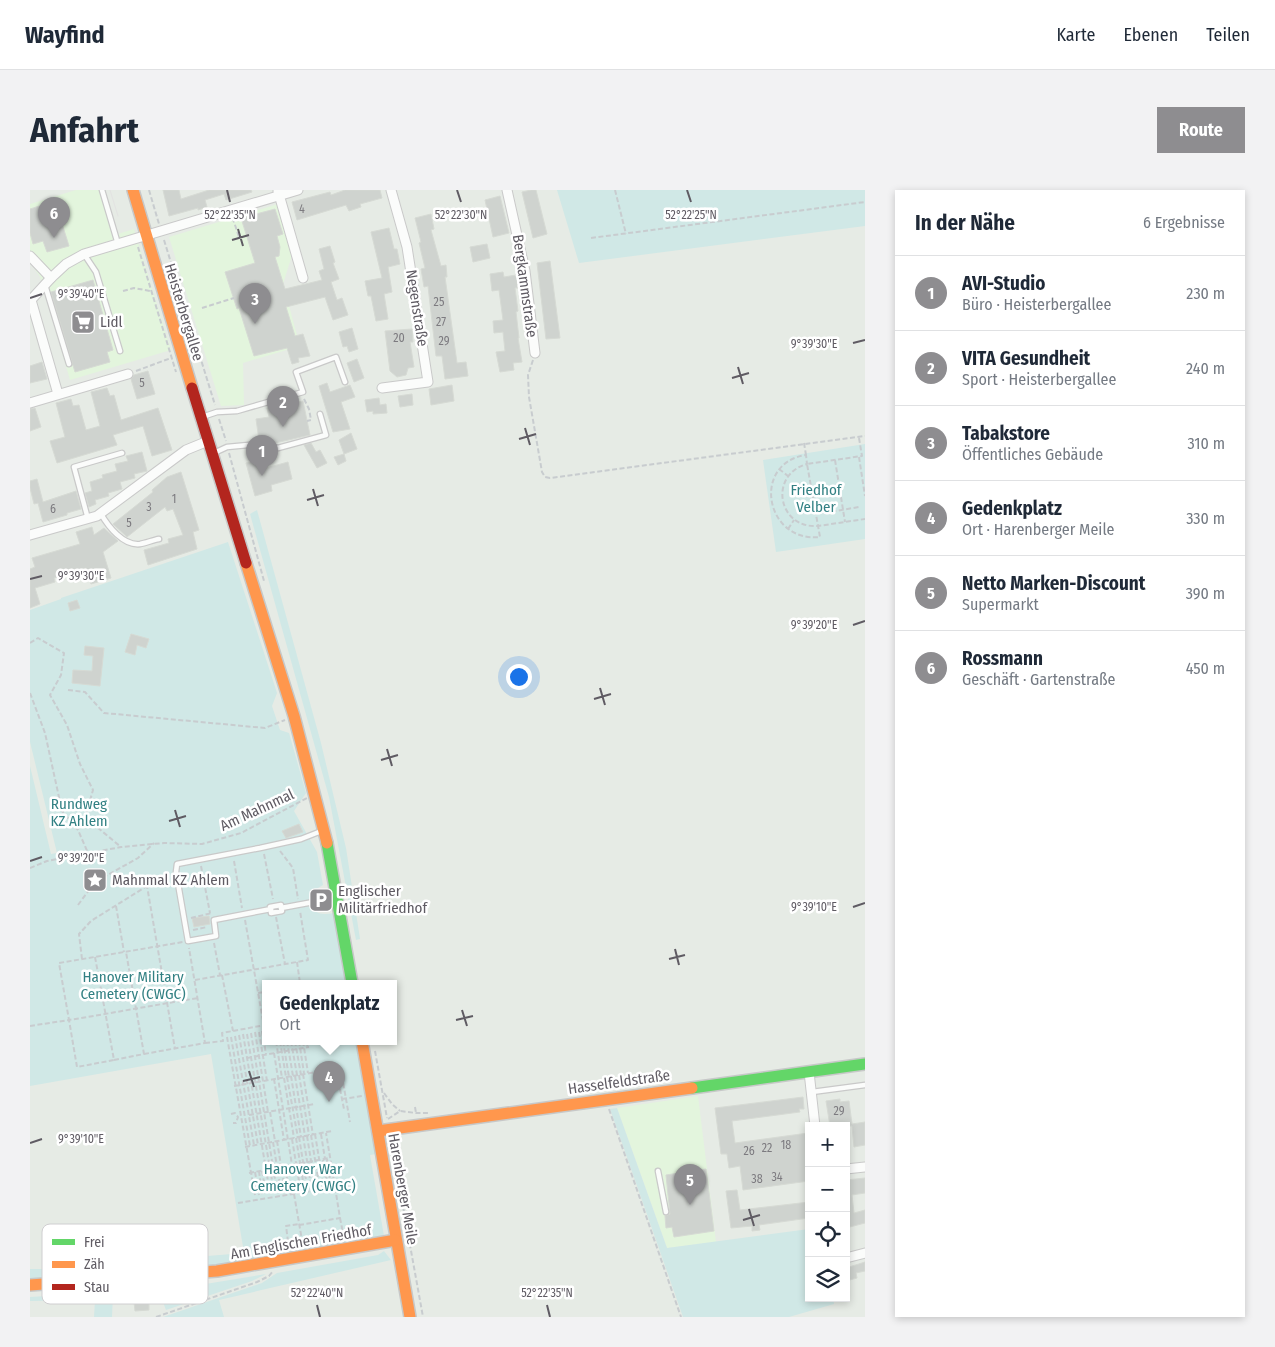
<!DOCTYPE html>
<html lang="de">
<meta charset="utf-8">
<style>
:root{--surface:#fff;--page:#f2f2f3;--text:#1f2937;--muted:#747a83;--line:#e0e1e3;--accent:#8e8d90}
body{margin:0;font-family:"Fira Sans Condensed",sans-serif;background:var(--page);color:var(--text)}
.controls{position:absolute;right:15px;bottom:15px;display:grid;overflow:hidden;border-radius:0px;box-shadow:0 2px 8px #0003}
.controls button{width:45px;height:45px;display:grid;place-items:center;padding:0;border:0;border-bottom:1px solid var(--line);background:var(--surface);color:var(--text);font:25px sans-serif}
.you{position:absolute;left:488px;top:486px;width:18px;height:18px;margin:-12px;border:4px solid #fff;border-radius:50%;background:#1a73e8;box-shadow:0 0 0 8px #1a73e833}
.badge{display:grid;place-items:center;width:32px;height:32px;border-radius:50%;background:var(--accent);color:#fff;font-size:16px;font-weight:700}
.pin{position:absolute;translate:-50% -41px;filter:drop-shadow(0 1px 2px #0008)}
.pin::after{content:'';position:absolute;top:26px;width:18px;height:15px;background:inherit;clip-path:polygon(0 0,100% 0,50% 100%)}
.popup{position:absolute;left:232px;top:790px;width:135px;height:65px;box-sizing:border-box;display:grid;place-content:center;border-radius:0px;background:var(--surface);filter:drop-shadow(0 1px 4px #0005);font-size:16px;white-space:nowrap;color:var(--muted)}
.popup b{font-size:19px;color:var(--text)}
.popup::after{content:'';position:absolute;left:50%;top:100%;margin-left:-10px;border:10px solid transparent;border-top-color:var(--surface)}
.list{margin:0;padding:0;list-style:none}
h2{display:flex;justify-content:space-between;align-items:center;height:65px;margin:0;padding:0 20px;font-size:21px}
h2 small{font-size:16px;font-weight:400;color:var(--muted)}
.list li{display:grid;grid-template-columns:32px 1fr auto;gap:15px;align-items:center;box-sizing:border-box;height:75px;padding:0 20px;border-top:1px solid var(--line)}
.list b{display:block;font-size:19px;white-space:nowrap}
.list p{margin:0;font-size:16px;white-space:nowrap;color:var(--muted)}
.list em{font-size:16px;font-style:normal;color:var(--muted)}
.icon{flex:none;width:28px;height:28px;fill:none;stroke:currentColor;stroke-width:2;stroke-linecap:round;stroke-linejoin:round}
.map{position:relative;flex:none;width:835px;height:1127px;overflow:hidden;border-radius:0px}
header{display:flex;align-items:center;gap:30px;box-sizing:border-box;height:70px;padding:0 25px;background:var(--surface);border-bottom:1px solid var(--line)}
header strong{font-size:24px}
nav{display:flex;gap:28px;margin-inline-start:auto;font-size:18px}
.intro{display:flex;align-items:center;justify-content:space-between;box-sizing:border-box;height:120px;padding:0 30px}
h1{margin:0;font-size:35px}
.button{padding:12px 22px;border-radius:0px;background:var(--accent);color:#fff;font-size:18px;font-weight:700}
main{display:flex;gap:30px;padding:0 30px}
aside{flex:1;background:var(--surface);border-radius:0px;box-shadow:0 2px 8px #0003}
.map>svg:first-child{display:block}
</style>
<header>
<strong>Wayfind</strong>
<nav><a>Karte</a><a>Ebenen</a><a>Teilen</a></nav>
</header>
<div class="intro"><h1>Anfahrt</h1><a class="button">Route</a></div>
<main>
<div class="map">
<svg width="835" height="1127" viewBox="0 0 835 1127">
<rect width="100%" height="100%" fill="#e6ebe5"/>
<g fill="#e3f5dd">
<path d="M46 0H75L88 44 104 39 141 160 40 190 10 87 0 72V14Z"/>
<path d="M248 14 263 62 253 94 270 156 213 173 214 215 191 216 139 47Z"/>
<path d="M668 906 686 1052 637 1058 587 918Z"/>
</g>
<g fill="#d0e8e6">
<path d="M527 0H835V36L549 73Z"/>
<path d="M835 254V349L746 362 733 270Z"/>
<path d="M227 320 291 553 316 658 330 749 326 750 299 607 220 324Z"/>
<path d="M198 352 247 503 242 516 250 540 259 543 276 603 264 621 287 662 293 695 283 701 280 713C284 725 293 725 304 723L316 793H235V851H327L346 964 340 965 354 1046 215 1070 211 1073 183 1077 0 1091V1079H18L214 1063 181 864 0 896V576L21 664 27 663 0 552V420L31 409V408Z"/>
<path d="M587 918 637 1058 779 1039V1108H803L804 1114 759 1127H653L580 919Z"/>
<path d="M354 1061 361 1070 189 1110 194 1127H133L232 1093 247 1083 348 1065Z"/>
<path d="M236 1084 222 1091 136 1120 133 1112H126V1100L157 1097Z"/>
<path d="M83 1102 82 1127H64L65 1110 0 1111V1107Z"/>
</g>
<g fill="#cfd3cf" stroke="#d6dad4">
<path d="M133 0H149L151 9 179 0H221L222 2 196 10 194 4 175 10 177 17 168 20V18L139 26Z"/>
<path d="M315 0H350L352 8 330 14 331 17 319 21 316 15 267 30 262 12 300 2 301 5Z"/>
<path d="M501 0H506L517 44 503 48 492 2Z"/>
<path d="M470 6 479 43 463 47 455 10Z"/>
<path d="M25 11 39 56 17 62 13 51 3 54 0 43V19Z"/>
<path d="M245 19 253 44 247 46 250 57 249 66 245 67 255 99 292 90 289 81 294 79 289 59 300 56 305 72 303 73 309 89 301 92 307 110 312 108 318 125 303 130 295 107 256 117 265 146 273 144 280 166 268 168 269 172 262 174 257 158 224 166 209 118 207 119 195 82 225 73 211 28Z"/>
<path d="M401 24 404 39 401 40 411 76 416 75 417 87H415L427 173 436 172 438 186 415 189 412 166H406L398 96 394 97 391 79 395 78 389 53 391 52 385 28Z"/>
<path d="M359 38 364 59H367L370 74 358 77 362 102 354 104 358 129 346 131 341 106H338L335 91 352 88 341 42Z"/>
<path d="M457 54 460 68 443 72 440 57Z"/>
<path d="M520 71 530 148 516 149 507 73Z"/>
<path d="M473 82 474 87 486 85 488 98H485L488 121 486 122 489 148H488L492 172 483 173 484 180 470 182 466 162 475 161 473 142 464 143 463 131 473 130 469 100 462 101 460 84Z"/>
<path d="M63 90 83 160 77 162 80 172 45 182 21 102Z"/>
<path d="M322 138 328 159 319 162 317 156 313 157 309 142Z"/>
<path d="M382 139 383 152H380L384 177 378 178 376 185 367 187 360 181 355 141Z"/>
<path d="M327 169 334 188 324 192 317 173Z"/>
<path d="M12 172 17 189 0 193V176Z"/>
<path d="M118 181 125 204 107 209 101 189 104 185Z"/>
<path d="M297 193 300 202 320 195 325 207 311 212 320 239 303 242 289 196Z"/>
<path d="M422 195 424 211 401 215 399 199Z"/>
<path d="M77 198 80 206 84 205 91 230 128 218 142 260 122 266 113 236 83 245 87 255 27 273 20 251 35 247 26 213 41 209 43 216 49 215 56 240 70 236 61 202Z"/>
<path d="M382 204 383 215 370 217 368 206Z"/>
<path d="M349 208 350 215 356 214 357 223 343 224V221L337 222 335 210Z"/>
<path d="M273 211 280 245 245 253 229 250 226 229 239 227 237 218Z"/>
<path d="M5 218 11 237 0 241V219Z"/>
<path d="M321 243 327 259 314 264 309 250Z"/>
<path d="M281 253 286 262 290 260 297 273 287 278 274 255Z"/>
<path d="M112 262 117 281 104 284 105 288 90 292 92 299 78 303 79 306 65 310 66 314 59 317 55 303 62 301 60 292 73 288 72 285 87 281 85 274 98 271 96 266Z"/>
<path d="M314 264 316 271 308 275 304 267Z"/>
<path d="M234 269 236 278 258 272 262 289 241 295 242 301 225 306 216 273Z"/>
<path d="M151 282 169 340 163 342 167 359 118 375 114 360 139 353 138 349 153 345 143 319 137 321 135 317 97 347 83 334 123 302 122 300 137 287Z"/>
<path d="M7 289 13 312 46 301 51 319 37 323V325L13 332 8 313 4 314 0 298V291Z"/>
<path d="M62 337 64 345 74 338 88 351 73 362 81 388 61 394 56 378 24 388 25 392 5 398 10 414 0 418V379L5 377 2 368 50 354 46 342Z"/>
<path d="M47 410 50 418 40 421 38 413Z"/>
<path d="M101 444 119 449 116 458 107 455 105 465 95 462Z"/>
<path d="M55 456 74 458 70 496 42 493 43 480 62 481 63 466 54 465Z"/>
<path d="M269 634 273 642 256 648 252 641Z"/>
<path d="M179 726 180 734 164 737 162 728Z"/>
<path d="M773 907 774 919H769L770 922 702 931 705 953 778 943 779 991 713 1000 710 976 699 978 697 964H691L685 918Z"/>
<path d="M810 909V912L819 911 822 934 835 932V955L824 957 822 936H800L796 911Z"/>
<path d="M676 979 684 1041 644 1047 642 1037 636 1038 635 1026 640 1024 636 985Z"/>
<path d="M835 988V1003L822 1005 824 1023 835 1020V1033L816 1038V990Z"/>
<path d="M707 1000 710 1020 779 1012V1028L729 1035 730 1040 722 1041V1036L701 1038 696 1001Z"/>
<path d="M835 1072V1081L826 1083 827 1088 816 1091V1078Z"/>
<path d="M119 1111V1120L105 1121 104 1112Z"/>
</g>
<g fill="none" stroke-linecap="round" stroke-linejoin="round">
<g stroke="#c9c9c9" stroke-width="7">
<g id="lane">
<path d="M72 0 88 54"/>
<path d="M54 64 66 82 90 161"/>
<path d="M15 95 39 174"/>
<path d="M172 227 187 222 207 221 273 202 266 182 306 167 315 192"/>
<path d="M184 263 197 257 228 254 248 258 296 245 290 224"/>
<path d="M71 324C78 336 93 356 110 354 116 353 123 350 129 349"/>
<path d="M58 329 44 277 92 263"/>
<path d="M294 640 271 649 230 658 147 674 146 682 158 751 186 746 184 730 241 719 240 717 251 715V718L305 708"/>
<path d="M241 719V723L252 721 251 718"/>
<path d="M782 902 835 895"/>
<path d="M628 981 636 1022"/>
</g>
</g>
<g stroke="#c9c9c9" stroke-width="11">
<g id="street">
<path d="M477 0 495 81 505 163"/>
<path d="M248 1 273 88"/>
<path d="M0 66 21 88"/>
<path d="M1 110 28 204"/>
<path d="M0 111 21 88 36 74 54 64 268 0"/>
<path d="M352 198 398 192 377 57 361 0"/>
<path d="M0 213 98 184"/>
<path d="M0 345 67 326 156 260 178 251"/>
<path d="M779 882 785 936"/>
<path d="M816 979 835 977"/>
<path d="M816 1068 835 1063"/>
</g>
</g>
<g stroke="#c7c8c8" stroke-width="14">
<g id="fast">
<path d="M297 653 322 793"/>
<path d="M662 898 835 874"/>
</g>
</g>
<g stroke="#c7c8c8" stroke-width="14">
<g id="slow">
<path d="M103 0 162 198"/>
<path d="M216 373 264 526 297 653"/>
<path d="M332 851 380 1127"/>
<path d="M348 941 662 898"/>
<path d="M0 1095 187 1081 366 1050"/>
</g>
</g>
<g stroke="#c7c8c8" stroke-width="14">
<path id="jam" d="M162 198 216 373"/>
</g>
<g stroke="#c8cccf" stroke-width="2" stroke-dasharray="5 2.5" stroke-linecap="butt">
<path d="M119 0 129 34"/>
<path d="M585 0 596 44"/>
<path d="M204 28 203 29 209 47"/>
<path d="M561 48 835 12"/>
<path d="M134 50 185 215"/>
<path d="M108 57 146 182"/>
<path d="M93 101 104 98 120 101"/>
<path d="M172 118 204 108"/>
<path d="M503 170 498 185 499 207 512 282 515 287 520 288 835 246"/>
<path d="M106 181 141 168"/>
<path d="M274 209 279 219 281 230 277 231"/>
<path d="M189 229 196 251"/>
<path d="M829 248 832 266 777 274 790 347C735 353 721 273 776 265L777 274C738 285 748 339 788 336L835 329"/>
<path d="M774 253 776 265"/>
<path d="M199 263 234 391"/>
<path d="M829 267 835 306"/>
<path d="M805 270 815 332"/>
<path d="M749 279 758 286"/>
<path d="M794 323 829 317"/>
<path d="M758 339 764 330"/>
<path d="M0 453 8 448 34 463 31 485 20 505 37 535 50 574 63 600 55 628 48 640"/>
<path d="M38 500 55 502 74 523 235 538 255 530"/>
<path d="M0 503 15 543 32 621 48 640 58 663"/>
<path d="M56 628 91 657"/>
<path d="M250 661 263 678 268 709"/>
<path d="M234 664 243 709"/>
<path d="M204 671 212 718"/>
<path d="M171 676 180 723"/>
<path d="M0 678 17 671 91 657 134 653 172 654 211 643 277 608"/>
<path d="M139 686 129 688 117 696 145 859"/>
<path d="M48 715 65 692 108 668 124 653"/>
<path d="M86 716 94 762"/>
<path d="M246 727 255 774"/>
<path d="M161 728 182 723"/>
<path d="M215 730 234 836"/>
<path d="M163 740 177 737"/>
<path d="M184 753 190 785"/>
<path d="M65 767 84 870 47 877 39 830C82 823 125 815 168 808"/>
<path d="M52 769 49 744 61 731 117 696"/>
<path d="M267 772 270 793"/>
<path d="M192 785 203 841"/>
<path d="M165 790 278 770 270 721"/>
<path d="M228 803 234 802 235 805"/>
<path d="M0 836 39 830 29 773 153 752"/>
<path d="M232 841 236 864"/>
<path d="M225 842 238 922"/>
<path d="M229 842 237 891"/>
<path d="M221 843 247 1001"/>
<path d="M213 844 240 1003"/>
<path d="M217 844 244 1002"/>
<path d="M209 845 228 955"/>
<path d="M205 846 224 955"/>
<path d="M197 847 225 1005"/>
<path d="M201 847 220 956"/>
<path d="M246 851 252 888"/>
<path d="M250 851 256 887"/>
<path d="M253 851 259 887"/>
<path d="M257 851 263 886"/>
<path d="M261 851 267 885"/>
<path d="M265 851 271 885"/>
<path d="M269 851 274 883"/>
<path d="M273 851 278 883"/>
<path d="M276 851 278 857"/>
<path d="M175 853 193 851 192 843 235 835"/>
<path d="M345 861 357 928"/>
<path d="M244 863 262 975"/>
<path d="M114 864 175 853 159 758"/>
<path d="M217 868 279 857"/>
<path d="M84 870 114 864 96 762"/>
<path d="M273 884 283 945"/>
<path d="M269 885 279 945"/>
<path d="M261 886 271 947"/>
<path d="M265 886 275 946"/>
<path d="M312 886 320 932"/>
<path d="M257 887 268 948"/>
<path d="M254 888 264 948"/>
<path d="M244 889 254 950"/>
<path d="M204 896 292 881V883"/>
<path d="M310 899 314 919"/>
<path d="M354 903 362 914 370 921"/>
<path d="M312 909 332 906"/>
<path d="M385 917 386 923"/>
<path d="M579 919 651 1127"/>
<path d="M240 922 245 951"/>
<path d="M201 924 205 923 208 927 206 933H203"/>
<path d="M219 925 285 914"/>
<path d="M358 929 370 921 386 923H399"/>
<path d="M285 944 294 999"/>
<path d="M291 944 295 969"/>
<path d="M281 945 289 994"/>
<path d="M273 946 281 995"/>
<path d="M277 946 285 995"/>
<path d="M269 947 277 996"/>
<path d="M266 948 274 997"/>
<path d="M262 949 270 997"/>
<path d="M361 950 393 1127"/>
<path d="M247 951 255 1000"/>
<path d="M243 952 251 1001"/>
<path d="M215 957 302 941"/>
<path d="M297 969 301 998"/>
<path d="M293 970 298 998"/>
<path d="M255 977 259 999"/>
<path d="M229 981 232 1004"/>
<path d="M232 981 236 1003"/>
<path d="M225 982 229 1005"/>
<path d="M219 983 299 968"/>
<path d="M264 1004 273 1056"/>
<path d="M208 1013 305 997 296 943"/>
<path d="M310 1028 314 1048"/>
<path d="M269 1035 310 1028 305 997"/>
<path d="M259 1059 256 1036 269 1034"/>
<path d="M84 1100 167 1094"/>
<path d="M126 1127 227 1092 239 1086 243 1081"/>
</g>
<use href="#lane" stroke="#fbfcfb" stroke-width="4.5"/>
<use href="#street" stroke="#fbfcfb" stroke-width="9"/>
<use href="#fast" stroke="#63d668" stroke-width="11"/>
<use href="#slow" stroke="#ff974d" stroke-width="11"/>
<use href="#jam" stroke="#b3261e" stroke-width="11"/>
<path stroke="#e3e3e2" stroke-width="1" d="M80 0 88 26"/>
</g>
<path fill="none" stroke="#5f5b63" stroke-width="2" d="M197 0 200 12M427 0 431 12M657 0 661 12M208 39 213 56M202 50 219 45M0 108 12 104M823 153 835 150M708 177 713 194M702 188 719 183M495 238 500 255M489 249 506 244M283 299 288 316M277 310 294 305M0 389 12 386M823 435 835 431M570 498 575 515M564 509 581 504M357 559 362 576M351 570 368 565M145 620 150 637M139 631 156 626M0 671 12 667M823 717 835 713M645 759 649 775M639 769 655 765M432 820 437 836M426 830 443 826M219 881 224 897M213 891 230 887M0 953 12 949M719 1019 724 1036M713 1030 730 1025M287 1115 290 1127M517 1115 520 1127"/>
<defs>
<g id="supermarket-square" transform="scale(1.25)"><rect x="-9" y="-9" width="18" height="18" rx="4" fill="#8e8d90" stroke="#fff"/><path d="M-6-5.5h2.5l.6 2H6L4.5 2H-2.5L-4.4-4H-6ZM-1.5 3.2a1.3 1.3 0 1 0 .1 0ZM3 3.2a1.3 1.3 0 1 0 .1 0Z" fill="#fff"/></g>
<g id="sight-square" transform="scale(1.25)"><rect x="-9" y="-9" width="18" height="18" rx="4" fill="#8e8d90" stroke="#fff"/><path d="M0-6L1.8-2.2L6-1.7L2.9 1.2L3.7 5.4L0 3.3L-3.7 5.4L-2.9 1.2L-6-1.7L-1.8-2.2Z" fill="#fff"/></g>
<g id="parking-square" transform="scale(1.25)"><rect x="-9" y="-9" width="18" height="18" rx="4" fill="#8e8d90" stroke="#fff"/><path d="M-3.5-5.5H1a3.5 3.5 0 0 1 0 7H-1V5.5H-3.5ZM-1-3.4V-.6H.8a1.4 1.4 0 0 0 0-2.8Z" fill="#fff"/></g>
</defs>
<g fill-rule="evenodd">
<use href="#supermarket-square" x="53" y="132"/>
<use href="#sight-square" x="65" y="690"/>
<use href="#parking-square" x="291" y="710"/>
</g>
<g text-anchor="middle" stroke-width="5" stroke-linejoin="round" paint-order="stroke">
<g font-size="12" fill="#7c7a7f">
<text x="272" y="23">4</text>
<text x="409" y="116">25</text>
<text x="411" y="136">27</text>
<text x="369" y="152">20</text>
<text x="414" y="155">29</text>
<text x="112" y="197">5</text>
<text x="144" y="313">1</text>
<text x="119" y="321">3</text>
<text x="23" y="323">6</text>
<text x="99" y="337">5</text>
<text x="809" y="925">29</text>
<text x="756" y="959">18</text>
<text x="737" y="962">22</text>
<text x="719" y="965">26</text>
<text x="747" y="991">34</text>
<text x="727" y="993">38</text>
</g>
<g font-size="15" fill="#5f5b63" stroke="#fff">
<text transform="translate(495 96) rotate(82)" y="5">Bergkammstraße</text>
<text transform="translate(387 118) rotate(81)" y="5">Negenstraße</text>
<text transform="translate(154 122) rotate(73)" y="5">Heisterbergallee</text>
<text transform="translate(227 620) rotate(-25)" y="5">Am Mahnmal</text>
<text transform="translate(589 892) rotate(-8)" y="5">Hasselfeldstraße</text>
<text transform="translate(373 999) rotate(80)" y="5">Harenberger Meile</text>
<text transform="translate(271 1052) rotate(-10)" y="5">Am Englischen Friedhof</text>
</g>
<g font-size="15" fill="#5f5b63" stroke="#fff" text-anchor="start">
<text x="70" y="137">Lidl</text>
<text x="82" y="695">Mahnmal KZ Ahlem</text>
<text x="308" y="706">Englischer<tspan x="308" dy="17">Militärfriedhof</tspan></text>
</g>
<g font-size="15" fill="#328083" stroke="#fff">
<text x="786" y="305">Friedhof<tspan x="786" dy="17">Velber</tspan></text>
<text x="49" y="619">Rundweg<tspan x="49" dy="17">KZ Ahlem</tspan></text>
<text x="103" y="792">Hanover Military<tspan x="103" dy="17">Cemetery (CWGC)</tspan></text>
<text x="273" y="984">Hanover War<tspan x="273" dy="17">Cemetery (CWGC)</tspan></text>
</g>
</g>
<rect x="12" y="1034" width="166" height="80" rx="8" fill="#fff" stroke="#cfced0" stroke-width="1"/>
<rect x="22" y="1049" width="23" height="6" fill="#63d668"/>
<rect x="22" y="1071" width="23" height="7" fill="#ff974d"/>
<rect x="22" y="1094" width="23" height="6" fill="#b3261e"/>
<g font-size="14" fill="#5f5b63">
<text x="54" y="1057">Frei</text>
<text x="54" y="1079">Zäh</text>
<text x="54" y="1102">Stau</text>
</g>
<g font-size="12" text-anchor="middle" fill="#5f5b63" stroke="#fff" stroke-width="5" stroke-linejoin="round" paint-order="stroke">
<text x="200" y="29">52°22'35"N</text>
<text x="431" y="29">52°22'30"N</text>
<text x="661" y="29">52°22'25"N</text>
<text x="51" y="108">9°39'40"E</text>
<text x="784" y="158">9°39'30"E</text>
<text x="51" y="390">9°39'30"E</text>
<text x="784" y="439">9°39'20"E</text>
<text x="51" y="672">9°39'20"E</text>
<text x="784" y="721">9°39'10"E</text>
<text x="51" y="953">9°39'10"E</text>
<text x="287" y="1107">52°22'40"N</text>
<text x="517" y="1107">52°22'35"N</text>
</g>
</svg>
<div class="controls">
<button>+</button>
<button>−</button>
<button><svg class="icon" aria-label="locate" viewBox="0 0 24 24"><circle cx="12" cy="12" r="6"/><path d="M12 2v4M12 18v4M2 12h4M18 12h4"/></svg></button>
<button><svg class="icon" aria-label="layers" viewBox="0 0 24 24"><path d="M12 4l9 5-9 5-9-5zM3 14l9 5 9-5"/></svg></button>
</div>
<div class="you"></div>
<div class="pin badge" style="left:232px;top:286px">1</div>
<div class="pin badge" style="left:253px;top:237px">2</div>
<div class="pin badge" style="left:225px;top:134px">3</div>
<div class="pin badge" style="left:299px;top:912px">4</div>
<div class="popup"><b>Gedenkplatz</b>Ort</div>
<div class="pin badge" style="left:660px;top:1015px">5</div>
<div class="pin badge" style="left:24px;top:48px">6</div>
</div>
<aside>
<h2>In der Nähe<small>6 Ergebnisse</small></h2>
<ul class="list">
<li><span class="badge">1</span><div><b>AVI-Studio</b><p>Büro · Heisterbergallee</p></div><em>230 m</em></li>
<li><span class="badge">2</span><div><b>VITA Gesundheit</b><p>Sport · Heisterbergallee</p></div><em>240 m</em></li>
<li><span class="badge">3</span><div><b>Tabakstore</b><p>Öffentliches Gebäude</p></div><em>310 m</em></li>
<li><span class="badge">4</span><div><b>Gedenkplatz</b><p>Ort · Harenberger Meile</p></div><em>330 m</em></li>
<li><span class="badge">5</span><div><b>Netto Marken-Discount</b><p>Supermarkt</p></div><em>390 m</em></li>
<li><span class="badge">6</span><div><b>Rossmann</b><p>Geschäft · Gartenstraße</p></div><em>450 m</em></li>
</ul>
</aside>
</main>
